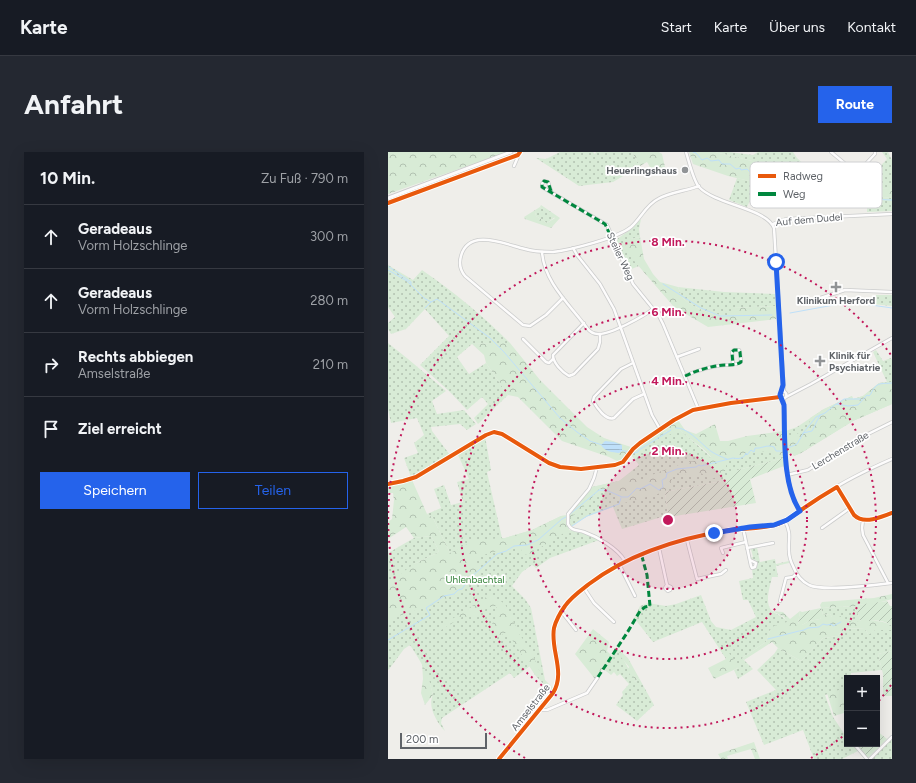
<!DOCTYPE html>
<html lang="de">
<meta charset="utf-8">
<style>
:root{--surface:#171b24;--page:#242831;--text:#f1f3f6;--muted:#9ea1a6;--line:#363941;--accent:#2563eb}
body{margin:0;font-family:Figtree,sans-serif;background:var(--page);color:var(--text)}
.controls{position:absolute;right:12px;bottom:12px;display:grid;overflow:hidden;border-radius:0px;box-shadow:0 4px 16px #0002}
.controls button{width:36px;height:36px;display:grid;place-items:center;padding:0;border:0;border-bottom:1px solid var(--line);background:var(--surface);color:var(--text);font:20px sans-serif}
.scale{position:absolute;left:12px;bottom:10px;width:87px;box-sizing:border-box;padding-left:4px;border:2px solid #5f6368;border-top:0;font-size:11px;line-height:14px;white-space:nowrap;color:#5f6368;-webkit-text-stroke:3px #fff;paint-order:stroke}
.stop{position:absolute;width:12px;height:12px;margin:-9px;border:3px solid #2563eb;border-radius:50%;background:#fff}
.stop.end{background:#2563eb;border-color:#fff;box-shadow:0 1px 4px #0008}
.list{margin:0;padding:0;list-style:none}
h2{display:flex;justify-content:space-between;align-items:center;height:52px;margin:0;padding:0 16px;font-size:17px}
h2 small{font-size:13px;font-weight:400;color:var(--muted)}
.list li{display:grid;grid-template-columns:26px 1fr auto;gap:12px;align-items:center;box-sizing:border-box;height:64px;padding:0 16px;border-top:1px solid var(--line)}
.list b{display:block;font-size:15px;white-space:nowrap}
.list p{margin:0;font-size:13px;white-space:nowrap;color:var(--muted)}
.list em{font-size:13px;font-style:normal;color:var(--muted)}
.actions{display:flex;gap:8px;padding:12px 16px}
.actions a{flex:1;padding:9px 0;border:1px solid var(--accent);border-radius:0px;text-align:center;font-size:14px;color:var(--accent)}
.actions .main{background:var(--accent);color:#fff}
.icon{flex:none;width:22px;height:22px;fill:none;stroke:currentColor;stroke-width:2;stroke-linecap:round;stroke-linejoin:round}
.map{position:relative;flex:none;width:504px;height:607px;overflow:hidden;border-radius:0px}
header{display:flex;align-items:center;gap:24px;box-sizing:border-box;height:56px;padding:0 20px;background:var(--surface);border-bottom:1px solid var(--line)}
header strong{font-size:19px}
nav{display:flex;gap:22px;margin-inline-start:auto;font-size:14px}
.intro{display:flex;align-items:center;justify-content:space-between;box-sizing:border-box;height:96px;padding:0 24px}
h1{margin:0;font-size:28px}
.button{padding:10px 18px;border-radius:0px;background:var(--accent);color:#fff;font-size:14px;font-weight:700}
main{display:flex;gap:24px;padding:0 24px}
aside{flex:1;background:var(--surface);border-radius:0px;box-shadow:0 4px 16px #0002}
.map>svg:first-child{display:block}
</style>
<header>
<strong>Karte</strong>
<nav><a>Start</a><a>Karte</a><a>Über uns</a><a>Kontakt</a></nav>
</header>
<div class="intro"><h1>Anfahrt</h1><a class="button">Route</a></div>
<main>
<aside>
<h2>10 Min.<small>Zu Fuß · 790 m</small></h2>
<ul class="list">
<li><svg class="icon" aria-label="ahead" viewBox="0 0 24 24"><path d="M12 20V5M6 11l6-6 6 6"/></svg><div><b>Geradeaus</b><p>Vorm Holzschlinge</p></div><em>300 m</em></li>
<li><svg class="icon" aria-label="ahead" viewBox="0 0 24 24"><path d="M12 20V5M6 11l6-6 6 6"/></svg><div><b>Geradeaus</b><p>Vorm Holzschlinge</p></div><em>280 m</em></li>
<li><svg class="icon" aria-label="right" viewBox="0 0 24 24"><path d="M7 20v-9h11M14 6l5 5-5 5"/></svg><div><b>Rechts abbiegen</b><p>Amselstraße</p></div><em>210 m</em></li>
<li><svg class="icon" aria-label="arrive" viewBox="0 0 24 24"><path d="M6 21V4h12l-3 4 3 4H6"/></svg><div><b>Ziel erreicht</b></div></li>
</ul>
<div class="actions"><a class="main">Speichern</a><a>Teilen</a></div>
</aside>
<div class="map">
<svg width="504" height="607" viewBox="0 0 504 607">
<defs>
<pattern id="grass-dots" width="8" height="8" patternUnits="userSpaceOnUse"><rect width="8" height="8" fill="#d8ebd6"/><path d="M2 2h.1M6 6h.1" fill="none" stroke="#b2c2b1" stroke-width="1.8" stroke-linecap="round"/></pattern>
<pattern id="forest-crowns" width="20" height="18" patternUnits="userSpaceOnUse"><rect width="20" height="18" fill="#d8ebd6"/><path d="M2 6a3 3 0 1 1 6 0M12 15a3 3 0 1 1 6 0" fill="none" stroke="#b2c2b1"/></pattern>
<pattern id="garden-furrows" width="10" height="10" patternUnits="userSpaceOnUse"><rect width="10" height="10" fill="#d8ebd6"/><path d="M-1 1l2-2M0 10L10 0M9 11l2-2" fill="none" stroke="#b2c2b1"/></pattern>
<pattern id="water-rules" width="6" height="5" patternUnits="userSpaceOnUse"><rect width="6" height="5" fill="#bfe0f9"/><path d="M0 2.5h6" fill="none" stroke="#9eb9cd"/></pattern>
</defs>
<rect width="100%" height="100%" fill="#efeeea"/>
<g fill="url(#grass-dots)">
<path d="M172 0H205L207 2 208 0H244L252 14 259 10 225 30 191 34 148 6 158 7Z"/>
<path d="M327 0H341L365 3 370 0H405L409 6 424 20 464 25 467 21H471L479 28 499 7 494 0H500L504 8V36L455 37 423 34 364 9Z"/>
<path d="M349 26 370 31 359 55 341 48Z"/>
<path d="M473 43 504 46V59L479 60V49H468Z"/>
<path d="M152 55 167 65 159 71 148 64 147 60H144Z"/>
<path d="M253 67 251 77 252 85 243 87 246 108 251 114 241 118 229 91V87L242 78Z"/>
<path d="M0 113 25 128 34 118C67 141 93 162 122 191L84 192 69 205 81 222 98 211 120 243 90 272 86 266 100 252 94 245 79 258 62 240 32 213 61 184 37 157 18 177 3 182 0 177V171L7 165 0 155Z"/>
<path d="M290 135 336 140 387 142 388 154 345 156V163C329 165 308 158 296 147 293 144 292 139 290 135Z"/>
<path d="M488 143H504V154L485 152Z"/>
<path d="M0 191 20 207 58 239 44 249 49 262 76 258 88 272 79 278 72 272 43 275 44 279 62 303 23 325 16 306 30 301 26 291 36 283 29 266 3 271 0 257Z"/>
<path d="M488 198 495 209 503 206 504 208V252L465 269 413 301 406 304 404 301 395 302 396 306 350 318 339 328 277 340 280 363 234 377 225 355 198 365 182 375 181 378 192 380 211 388 162 406 148 416 144 413 134 420 124 434 137 447 143 456 157 528 165 536 163 540 147 523 142 514 126 526 122 521 54 566 53 571 57 579C49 571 39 554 45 543 40 522 34 511 22 493L16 497 2 516 0 518V401L26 386 43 384 51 399 47 402 26 412 61 402 67 398 62 401 45 366 39 362 53 356 46 337 56 333 63 353 75 350 69 330 81 327 70 303 97 284 103 318 99 320 114 386H117L144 378 173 364 181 363 204 335 231 329 251 313 243 303 248 297 250 299 279 279 292 278 323 305 409 275 436 257 464 244 465 247 475 244 491 231 499 230 485 200Z"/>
<path d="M369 395 372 410 387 407 388 412 401 409V411L388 414 390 425H384C382 435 376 451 384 459 389 463 395 464 400 470L382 478 378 490 354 506 365 517 350 527 346 518 350 516 338 507 314 470 265 490 246 466 252 454 260 451 278 454 288 452 313 443 323 469 328 475 343 478 368 465 360 448H355L351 429 365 426 364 417 368 416 370 412 369 409 362 406 365 405 363 397Z"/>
<path d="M467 454 473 470H456L444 465 442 462 435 463 433 456Z"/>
<path d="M455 476 477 477 480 482 487 478H504V499L490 502 494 518 463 521V526H459V536L437 543 445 565 459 586V592H464L470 599 454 607H426L415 578 376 593 358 550 388 538 369 518 386 502 390 496 413 509 435 486 450 484Z"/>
<path d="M229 496C235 507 242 518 247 530L251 526 266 553 249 569 228 553 235 543 234 540 241 532 232 522 229 524 226 520 223 523 214 516Z"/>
<path d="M504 586V607H483Z"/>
</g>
<g fill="url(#forest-crowns)">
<path d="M0 0H119L0 42Z"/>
<path d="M244 0H271L274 2 277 15 265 20 259 10 252 14Z"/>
<path d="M301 0H327L364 9 401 15 405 26 423 34 455 37 504 36V46L473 43 468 49 450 48 401 33 370 31 340 24 305 12Z"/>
<path d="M153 53 172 66 163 76 137 67 136 65 144 60H147L148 64 159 71 167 66 152 55Z"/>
<path d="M252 85 256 107 265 122 272 130 290 135C292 139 293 144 296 147 308 158 329 165 345 163L344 156 388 154V167L320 175 286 155 235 96 243 87Z"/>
<path d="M105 191H122L152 228 199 275 216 286 243 295 236 306 231 310 221 305 174 289 130 245 120 243 98 211 96 203 84 192Z"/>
<path d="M503 230 504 252 465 269 413 301 406 304 404 301H400L399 287C408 282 422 278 422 266L436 257 464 244 465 247 475 244 491 231Z"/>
<path d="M290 268 297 278 308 282 327 272 332 289H340L359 284 395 279 396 304 390 305C374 293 355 303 339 310L336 324 321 327 313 321 304 324 287 321 277 340 236 351C228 344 222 336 211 337L200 351 180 368 181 378 140 403 134 402 133 397 128 396 118 400 109 399 95 403 87 408 92 419 73 440 37 456 15 462 0 470V431L26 412 47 402 51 399 43 384 26 386 18 375 0 387V370L4 367 6 348 5 341H0V333L24 328 39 362 45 366 62 401 87 388 117 386 144 378 173 364 181 363 204 335 231 329 243 320 253 328C275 317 298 310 323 305 314 294 302 288 292 278L281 283 279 279 250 299 248 297 277 275Z"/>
<path d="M504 442V447L486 452H476L467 454 433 456 432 453 434 450 486 446Z"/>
<path d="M105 444 117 452 132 483 143 499 152 520 147 523 119 480 107 487 101 476 109 465 108 454 101 455 87 464 74 465 50 480 46 479 96 446Z"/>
<path d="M384 459 395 460 402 467 412 459 410 472 414 473 421 469 432 467 434 463 442 462 444 465 454 464 456 470C469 470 492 466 502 473L504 472V478H487L482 482H480L477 477 455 476 450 484 435 486 413 509 390 496 384 490 356 508 354 506 378 490 382 478 386 474 399 470 396 465Z"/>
<path d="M205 477 221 490 219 499 224 504 207 527 187 502Z"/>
<path d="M230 497 240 506 251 526 247 530 239 518 241 515 232 504Z"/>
<path d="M341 501 344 505 350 516 326 527 320 516 338 507V503Z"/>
<path d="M34 511 40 524 45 543 37 553 33 541 35 527Z"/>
<path d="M459 536V560L446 564 439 541Z"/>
<path d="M366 590 372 607H367L363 597 339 604 340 607H333L330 602Z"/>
</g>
<g fill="url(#garden-furrows)">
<path d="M396 306V314L362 327 368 351 281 365 280 363 277 340 339 328 340 324 350 318Z"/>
<path d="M499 449 502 454H504V472L502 473C493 466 483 469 473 470L467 454C477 451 488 451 499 449Z"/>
<path d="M433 456 435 463 432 467 421 469 414 473H410L412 459 414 460Z"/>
<path d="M504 499V544H495V522L490 502Z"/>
<path d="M489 579 499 587 480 606 467 592H489Z"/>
</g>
<path fill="url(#water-rules)" d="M217 289 226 290 234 293V299L231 301C224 300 217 300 213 293Z"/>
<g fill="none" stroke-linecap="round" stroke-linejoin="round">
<g stroke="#bfe0f9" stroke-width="1">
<path d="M305 0 308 1 314 8 319 6 323 9 331 8 334 12H342L348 17 352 16 353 18 359 17 363 21 369 20 375 24 382 22 400 25 409 33 415 36 450 46 504 48"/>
<path d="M1 115 23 130V132"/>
<path d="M0 118 19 129 36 146 43 150 49 147 102 186 116 200 172 266 189 280 202 289 214 293"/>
<path d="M275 132 313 156 332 164 384 163"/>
<path d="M451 152H476L504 156"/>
<path d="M37 156 43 150"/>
<path d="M402 161 446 153"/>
<path d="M449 252 456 247H473"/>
<path d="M288 276C300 275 314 293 324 300 329 303 334 305 339 307"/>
<path d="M415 281 424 279 432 263"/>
<path d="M400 296 409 292 416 280 428 265 437 261 448 252 460 254 470 253 479 243 481 244C484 241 484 238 487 235 491 230 499 232 504 231"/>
<path d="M232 298 241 300"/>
<path d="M245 301 250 300 251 298 283 278"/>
<path d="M181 363 211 338H218L234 345H240L249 336 252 337 262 332 271 338 275 335 274 328 278 326 279 321 289 317 308 315 311 313 313 314 345 306C350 307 356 307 358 301L359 303 363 298 366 300 367 296C373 297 379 292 386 295L388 299H394"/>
<path d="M184 374 199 364 231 352 233 346"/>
<path d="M349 375 354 374"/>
<path d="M341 376 346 375"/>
<path d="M334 377 339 376"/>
<path d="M412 479 416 478 420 476 431 475 435 472 439 473 444 472 445 474 453 470"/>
<path d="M380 487 411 479"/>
<path d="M0 488 42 463 38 456 56 444 66 442 70 438 74 437 81 427 109 402 118 399 126 394 139 393 150 388 174 367 178 365"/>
<path d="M483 604 504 583"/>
</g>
<g stroke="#cbcccc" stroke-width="4">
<g id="street">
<path d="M298 0C301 9 305 28 311 35 328 53 378 56 386 76L396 240"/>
<path d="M443 0 467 20 471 19 487 2V0"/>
<path d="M126 14 132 0"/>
<path d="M163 39 160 30 156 29 154 32V35L219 73 245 132 271 164 275 172 310 256"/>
<path d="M385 72 398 67 504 62"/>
<path d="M185 96 189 103 212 132 226 157 264 263 272 277"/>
<path d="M154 100C156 130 182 153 199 176 202 180 206 182 210 182 222 183 256 164 265 157"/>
<path d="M175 146 158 163 142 174 135 173 77 124C72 118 71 111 73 104 81 75 119 93 137 97 146 100 156 100 165 100 182 98 230 86 243 75 253 66 258 53 270 47 283 40 298 39 311 34"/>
<path d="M420 150 457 138 504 140"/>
<path d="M196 171 165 203C165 211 174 220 181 224L186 222 210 197 212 190V182"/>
<path d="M135 187 158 210 161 211 165 207"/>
<path d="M289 205 311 197"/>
<path d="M245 211 233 217 206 245 205 249C209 256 218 269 226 266L245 247 256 242"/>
<path d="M297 224C310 218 323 214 337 213 343 213 349 213 353 210L352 200 351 198H346L344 200 345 213"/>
<circle cx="395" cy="243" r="3.5"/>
<path d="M398 245 423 232 504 186"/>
<path d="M396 246V253C398 284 394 333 412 359"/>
<path d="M209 315 206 326 201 337 180 362V372C183 379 190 378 196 380 210 385 229 396 237 409"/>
<path d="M399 323 420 318 466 289 504 270"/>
<path d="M0 332 15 329 28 325 98 283 106 280 114 282 161 311 172 315 193 317 227 313 235 310 245 297 252 291 286 268 305 258 343 251 392 245"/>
<path d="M449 335 466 363C476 373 492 365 504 361"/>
<path d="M475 368 474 376 475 383 500 431"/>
<path d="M397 369C404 383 400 386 401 399 401 404 403 410 405 414 408 422 413 429 421 433 436 440 486 433 504 431"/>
<path d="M355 376 363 414 364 416 367 415 368 411 362 408"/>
<path d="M434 376 462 356"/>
<path d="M299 388 309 427 333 422 338 418"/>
<path d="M271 396 279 433 283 435 282 438 280 439 277 436 279 433"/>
<path d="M359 396 385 391"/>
<path d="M335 401 333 396 358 390"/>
<path d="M231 412 247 444"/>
<path d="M196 436 206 451 226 470"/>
<path d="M392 449 398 426 405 425 408 422"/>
<path d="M173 459 188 478"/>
<path d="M152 558H159L199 541 210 525"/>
<path d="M466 592 479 607"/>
<path d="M111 607 167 538C179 512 156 488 173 459 181 447 191 440 201 432 242 401 291 386 341 378 356 376 378 377 392 372 408 365 422 351 437 342 458 328 481 317 504 307"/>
<path d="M482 607 504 585"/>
</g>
</g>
<g stroke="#cacacb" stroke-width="4.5">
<path id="secondary" d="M0 46 123 0"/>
</g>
<use href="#street" stroke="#fdfcfc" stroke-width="2.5"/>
<use href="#secondary" stroke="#fdfcfc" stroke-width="3"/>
<g stroke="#00873e" stroke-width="3" stroke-dasharray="6 3" stroke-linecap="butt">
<path d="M163 39 160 30 156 29 154 32V35L217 72 223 85"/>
<path d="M297 224C310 218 323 214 337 213 343 213 349 213 353 210L352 200 351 198H346L344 200 345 213"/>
<path d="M210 525 239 481 252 459 257 455 262 454 259 423 253 401"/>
</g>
<g stroke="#fff" stroke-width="6">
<g id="cycleway">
<path d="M0 51 130 3 132 0"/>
<path d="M0 332 15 329 28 325 98 283 106 280 114 282 161 311 172 315 193 317 227 313 235 310 245 297 252 291 286 268 305 258 343 251 392 245"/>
<path d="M111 607 165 541C178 520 162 498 166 476 168 468 172 461 177 454 183 445 192 439 201 432 242 401 292 386 342 378 356 376 377 377 390 372 400 369 407 362 416 356 426 349 437 342 449 335L466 363C476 373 492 365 504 361"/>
</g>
</g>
<use href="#cycleway" stroke="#e8590c" stroke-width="4"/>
</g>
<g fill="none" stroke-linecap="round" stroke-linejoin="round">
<path stroke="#2563eb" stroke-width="5" d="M326 381 362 375 386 373 399 368 412 359C394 333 397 284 396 253L392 243 395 233 388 110"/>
</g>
<circle cx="280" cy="368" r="69" fill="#c2185b" fill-opacity=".12"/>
<g fill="none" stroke="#c2185b" stroke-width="2" stroke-dasharray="2 4">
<circle cx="280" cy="368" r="69"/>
<circle cx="280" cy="368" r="139"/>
<circle cx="280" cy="368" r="208"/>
<path d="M503 533A278 278 0 0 1 490 550M459 581A278 278 0 0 1 423 606M137 606A278 278 0 1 1 503 203"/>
</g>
<g fill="#919496" stroke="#fff" stroke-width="1.5">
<circle cx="297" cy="18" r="4"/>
<path d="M446 129h4v4h4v4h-4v4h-4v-4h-4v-4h4z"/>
<path d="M430 203h4v4h4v4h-4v4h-4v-4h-4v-4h4z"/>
</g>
<g text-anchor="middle" stroke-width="3.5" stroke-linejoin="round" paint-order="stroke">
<g font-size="10" font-weight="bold" fill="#5f6368" stroke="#fff" text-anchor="end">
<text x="289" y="22">Heuerlingshaus</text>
<text x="448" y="152" text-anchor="middle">Klinikum Herford</text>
<text x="441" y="207" text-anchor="start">Klinik für<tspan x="441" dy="12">Psychiatrie</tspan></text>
</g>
<g font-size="10" fill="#5f6368" stroke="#fff">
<text transform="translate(421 67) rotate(-5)" y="4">Auf dem Dudel</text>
<text transform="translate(233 104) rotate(65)" y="4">Steiler Weg</text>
<text transform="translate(452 298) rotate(-31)" y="4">Lerchenstraße</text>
<text transform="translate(142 555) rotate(-52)" y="4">Amselstraße</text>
</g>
<g font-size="10" fill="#348238" stroke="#fff">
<text x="87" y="431">Uhlenbachtal</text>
</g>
</g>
<rect x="362" y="10" width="132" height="46" rx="6" fill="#fff" stroke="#cfd0d2" stroke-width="1"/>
<rect x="370" y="22" width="18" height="4" fill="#e8590c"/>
<rect x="370" y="40" width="18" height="4" fill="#00873e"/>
<g font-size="11" fill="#5f6368">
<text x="395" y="28">Radweg</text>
<text x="395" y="46">Weg</text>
</g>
<circle cx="280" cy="368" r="6" fill="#c2185b" stroke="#fff" stroke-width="2"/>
<g font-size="12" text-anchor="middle" font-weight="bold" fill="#c2185b" stroke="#fff" stroke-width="3.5" stroke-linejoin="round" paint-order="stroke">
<text x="280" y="94">8 Min.</text>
<text x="280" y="164">6 Min.</text>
<text x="280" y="233">4 Min.</text>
<text x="280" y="303">2 Min.</text>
</g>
</svg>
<div class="controls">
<button>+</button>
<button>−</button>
</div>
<div class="scale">200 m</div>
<div class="stop" style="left:388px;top:110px"></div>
<div class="stop end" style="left:326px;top:381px"></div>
</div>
</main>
